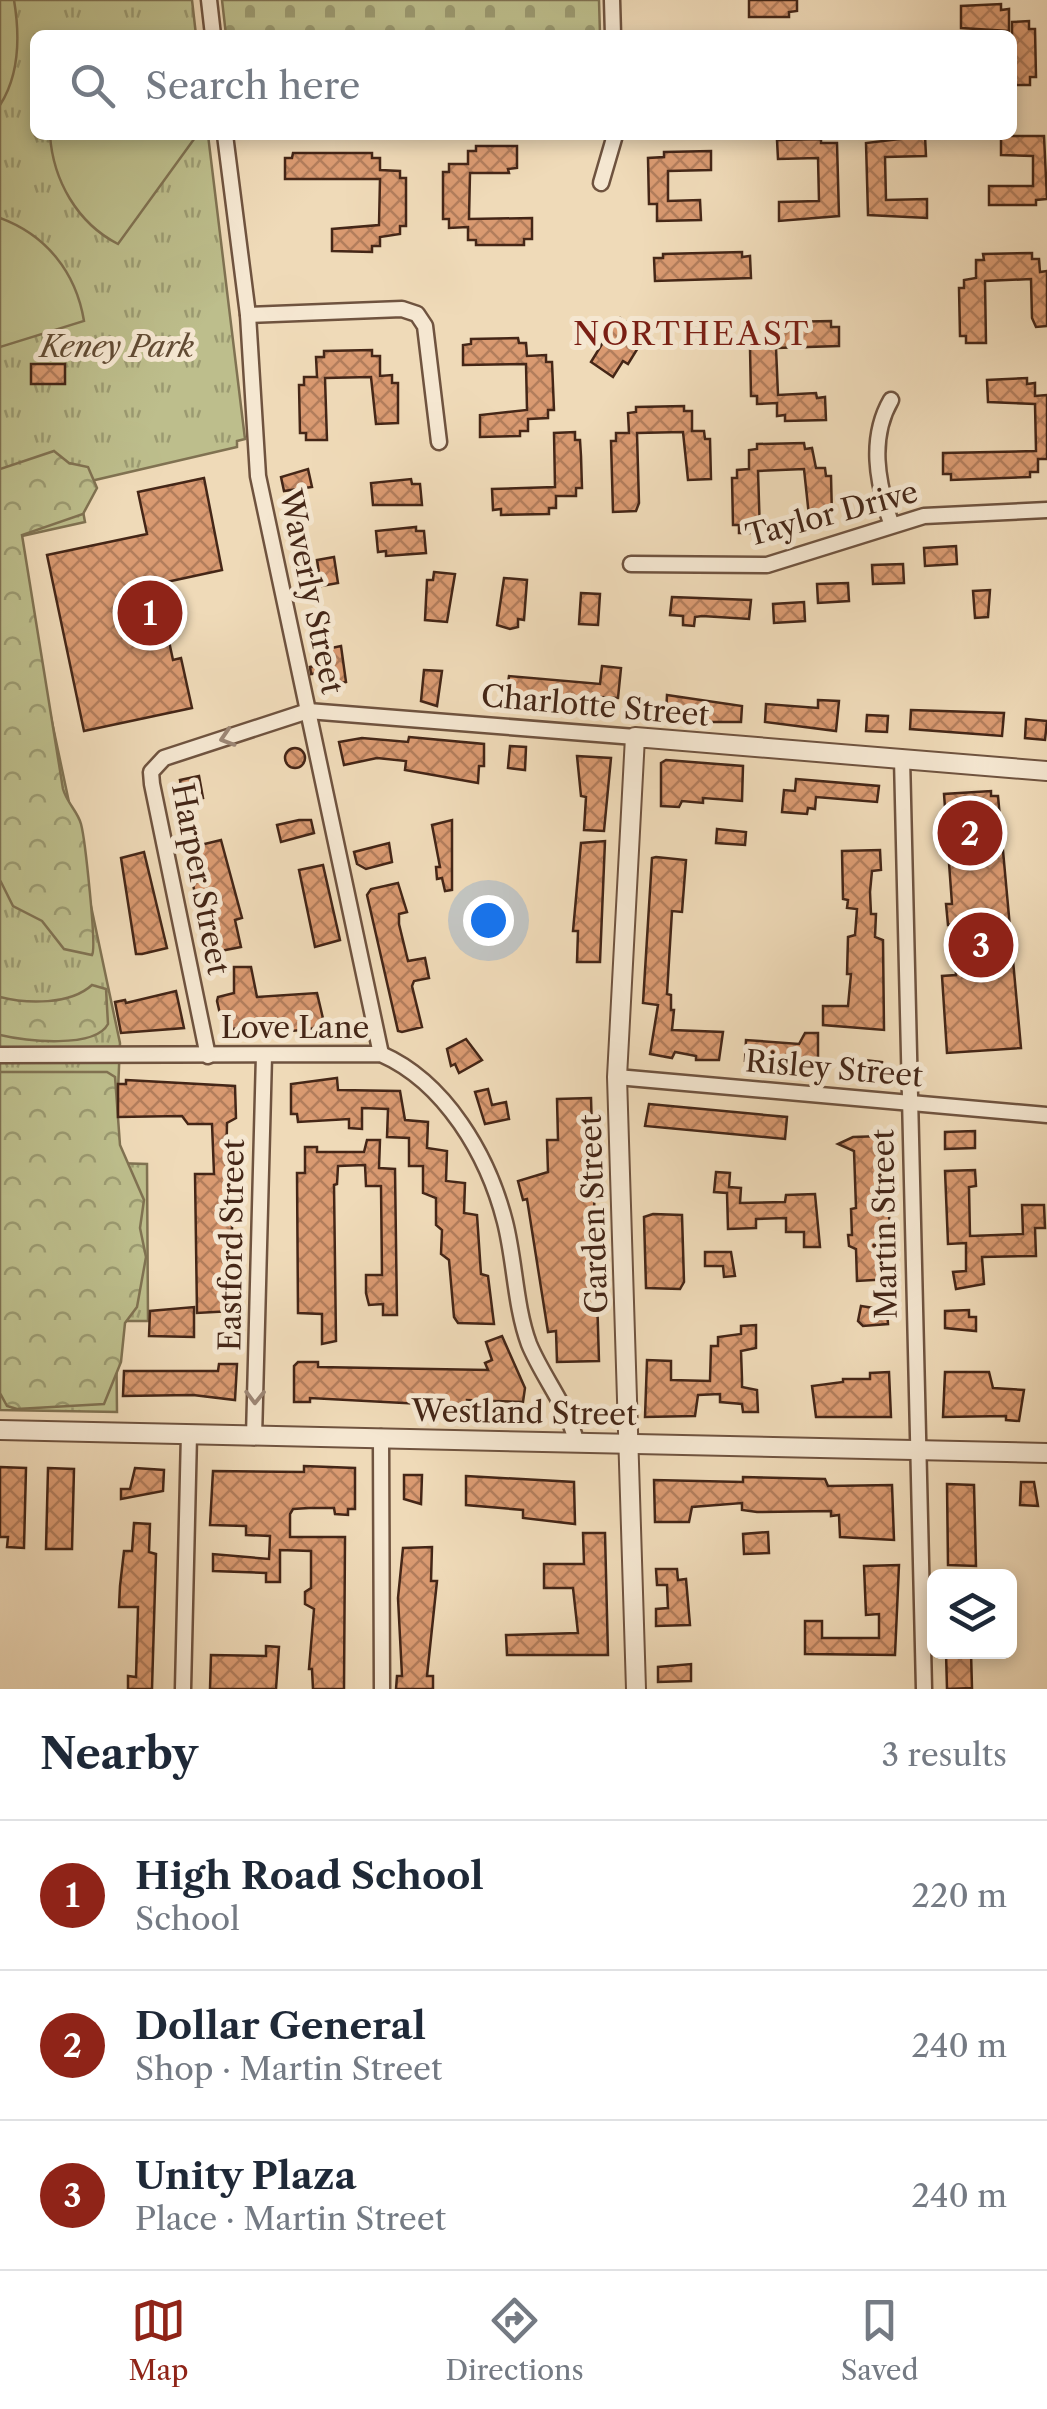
<!DOCTYPE html>
<meta charset="utf-8">
<style>
:root{--surface:#fff;--page:#f2f2f3;--text:#1f2937;--muted:#747a83;--line:#e0e1e3;--accent:#8f2418}
body{margin:0;font-family:"Libre Caslon Text",serif;background:var(--page);color:var(--text)}
.controls{position:absolute;right:30px;bottom:30px;display:grid;overflow:hidden;border-radius:15px;box-shadow:0 5px 15px #0003}
.controls button{width:90px;height:90px;display:grid;place-items:center;padding:0;border:0;border-bottom:2px solid var(--line);background:var(--surface);color:var(--text);font:50px sans-serif}
.you{position:absolute;left:488px;top:920px;width:35px;height:35px;margin:-25px;border:8px solid #fff;border-radius:50%;background:#1a73e8;box-shadow:0 0 0 15px #1a73e833}
.badge{display:grid;place-items:center;width:65px;height:65px;border-radius:50%;background:var(--accent);color:#fff;font-size:32px;font-weight:700}
.pin{position:absolute;translate:-50% -50%;border:5px solid #fff;box-shadow:0 2px 10px #0006}
.list{margin:0;padding:0;list-style:none}
h2{display:flex;justify-content:space-between;align-items:center;height:130px;margin:0;padding:0 40px;font-size:42px}
h2 small{font-size:32px;font-weight:400;color:var(--muted)}
.list li{display:grid;grid-template-columns:65px 1fr auto;gap:30px;align-items:center;box-sizing:border-box;height:150px;padding:0 40px;border-top:2px solid var(--line)}
.list b{display:block;font-size:38px;white-space:nowrap}
.list p{margin:0;font-size:32px;white-space:nowrap;color:var(--muted)}
.list em{font-size:32px;font-style:normal;color:var(--muted)}
.icon{flex:none;width:55px;height:55px;fill:none;stroke:currentColor;stroke-width:2;stroke-linecap:round;stroke-linejoin:round}
.map{position:relative;flex:none;width:1047px;height:1689px;overflow:hidden}
.search{position:absolute;background:var(--surface);box-shadow:0 5px 15px #0003;left:30px;right:30px;top:30px;height:110px;display:flex;align-items:center;gap:25px;box-sizing:border-box;padding:0 35px;border-radius:15px;color:var(--muted);font-size:38px}
.sheet{height:580px;background:var(--surface)}
nav{display:flex;justify-content:space-around;align-items:center;box-sizing:border-box;height:140px;border-top:2px solid var(--line);background:var(--surface);font-size:28px;color:var(--muted)}
nav a{display:grid;justify-items:center;gap:5px}
nav .on{color:var(--accent)}
.map>svg:first-child{display:block}
</style>
<div class="map">
<svg width="1047" height="1689" viewBox="0 0 1047 1689">
<defs>
<pattern id="grass-tufts" width="24" height="20" patternUnits="userSpaceOnUse" patternTransform="scale(2.5)"><rect width="24" height="20" fill="#bdbe8c"/><path d="M3 7l-1-3M5 7V3M7 7l1-3M15 17l-1-3M17 17v-4M19 17l1-3" fill="none" stroke="#9b9a71"/></pattern>
<pattern id="forest-crowns" width="20" height="18" patternUnits="userSpaceOnUse" patternTransform="scale(2.5)"><rect width="20" height="18" fill="#bdbe8c"/><path d="M2 6a3 3 0 1 1 6 0M12 15a3 3 0 1 1 6 0" fill="none" stroke="#9b9a71"/></pattern>
<pattern id="cemetery-stones" width="16" height="16" patternUnits="userSpaceOnUse" patternTransform="scale(2.5)"><rect width="16" height="16" fill="#bdbe8c"/><path d="M2 7V4a2 2 0 0 1 4 0v3zM10 15v-3a2 2 0 0 1 4 0v3z" fill="#9b9a71"/></pattern>
<pattern id="building-cross-hatch" width="8" height="8" patternUnits="userSpaceOnUse" patternTransform="scale(2.5)"><rect width="8" height="8" fill="#da9a71"/><path d="M0 0l8 8M0 8l8-8" fill="none" stroke="#b27d5c"/></pattern>
</defs>
<rect width="100%" height="100%" fill="#efdab8"/>
<filter id="stains"><feTurbulence type="fractalNoise" baseFrequency=".002" numOctaves="4"/><feColorMatrix values="0 0 0 0 .2 0 0 0 0 .09 0 0 0 0 .02 0 0 0 .5 -.17"/></filter>
<radialGradient id="worn" r=".72"><stop offset=".6" stop-color="#630" stop-opacity="0"/><stop offset="1" stop-color="#630" stop-opacity=".3"/></radialGradient>
<path fill="url(#grass-tufts)" stroke="#807252" stroke-width="2.5" d="M0 0H192L196 35H35V135H208L245 439 237 441V447L78 484 85 522 13 538 120 1043 115 1163 147 1164 148 1321H116L117 1412 0 1410Z"/>
<g fill="url(#forest-crowns)" stroke="#807252" stroke-width="2.5">
<path d="M54 451 69 463 88 467 97 488 83 514 22 535 63 789C67 803 78 812 81 824 85 839 97 948 92 955L64 949 42 921 13 906 0 880V469Z"/>
<path d="M92 985 106 989 108 1024C95 1049 25 1041 0 1035V997C27 1004 70 1005 92 985Z"/>
<path d="M0 1072H107L115 1077 120 1145 144 1200 140 1228 146 1257 137 1307 125 1323 121 1362 104 1404 17 1409 7 1406 0 1393Z"/>
</g>
<path fill="url(#cemetery-stones)" stroke="#807252" stroke-width="2.5" d="M222 0H599L600 35H226Z"/>
<g fill="#bdbe8c" stroke="#807252" stroke-width="2.5">
<path d="M0 0H14C20 36 20 74 0 105Z"/>
<path d="M50 135H197L118 244C77 223 53 180 50 135Z"/>
<path d="M0 218C46 235 76 272 84 321L0 347Z"/>
</g>
<g fill="url(#building-cross-hatch)" stroke="#442617" stroke-width="2.5">
<path d="M749 0H797V11L789 12V17H749Z"/>
<path d="M1001 4V10L1009 9V31L961 28V6Z"/>
<path d="M1029 21V29H1035L1036 77H1030V85H1012V22Z"/>
<path d="M925 136 926 156 885 157 886 200 927 199V218L868 215 866 143Z"/>
<path d="M1001 136H1044L1047 199 1036 200V205H989V186H1033V156L1001 155Z"/>
<path d="M821 139V143H837L839 216 779 221V202L819 201 818 158 778 159 777 140Z"/>
<path d="M476 146H517V168L508 169 509 173H470L469 219 532 218V239H524V245H476V240H468V227L449 228V219H443V172H449V164H468V151H476Z"/>
<path d="M711 151V170L668 171V201L700 200 701 220 657 221V204H649L648 158 664 157V152Z"/>
<path d="M293 153H372V158H380V170L400 171V178H406V226H400V234L380 237V246H372V252L332 251V229L379 225 380 179H285V158H292Z"/>
<path d="M742 252V257L750 256 751 278 655 281 654 258H663V254Z"/>
<path d="M1032 253V259H1039L1040 272 1047 271V326L1036 327 1032 318 1031 279 985 281 986 343H966V336H960L959 288H964V280L976 278V260H984L983 254Z"/>
<path d="M620 318 646 335 628 364 623 361 613 377 591 362 607 336 605 323Z"/>
<path d="M831 321V327H839V346L776 348 778 395 816 393 817 398 825 397 826 420 785 421V415L777 416V403L757 404V396H751L750 348H756L755 340H775V328L783 327V322Z"/>
<path d="M518 338 519 343H526L527 356 546 355V362H552L554 410H548V418L528 419V431H520V436L480 437V415L527 410 526 364 463 365V345L471 344V339Z"/>
<path d="M372 350V356H380V376L392 375V383H398V423L376 424 371 377 325 378 327 440H306V433H300L299 385H304V377H317L316 357H324V351Z"/>
<rect x="31" y="364" width="34" height="20"/>
<path d="M1027 378V384L1035 383V396L1047 395V459H1038V472H1030V477L951 480V474H943V453L1036 451 1035 404 988 402 987 380Z"/>
<path d="M684 406V411H692V431H704L705 439H710L711 479 688 480 683 432 637 433 639 503 636 511 613 512 611 441H616V433H629L628 413 636 412V407Z"/>
<path d="M575 432V440H580L581 456 582 488H576V496H556V508H549V514L501 515V509L493 510 492 489 555 487 554 433Z"/>
<path d="M804 443 805 449 812 448 816 468H825L826 476H831L832 516H809L804 469 758 471 760 533H739V525H733L732 478H737V470L749 469V450L757 449V444Z"/>
<path d="M308 469 312 487 284 491 281 477Z"/>
<path d="M204 478 222 570 148 586 155 620 164 618 173 660 181 658 192 708 84 731 47 555 147 534 138 492Z"/>
<path d="M411 479 412 484H420L422 505H373L371 483Z"/>
<path d="M416 527V531H424L426 553 386 556V551L378 552 376 531Z"/>
<path d="M956 546 957 564 925 566 924 548Z"/>
<path d="M334 557 338 583 321 586 317 560Z"/>
<path d="M903 564 904 583 873 584 872 565Z"/>
<path d="M434 572 455 574 447 622 425 620 427 580H433Z"/>
<path d="M504 578 527 580 524 620 518 619V627L510 629 497 625Z"/>
<path d="M848 583 849 601 818 603 817 584Z"/>
<path d="M990 590 988 617 975 618 973 591Z"/>
<path d="M581 593 600 594 598 625 579 624Z"/>
<path d="M672 597 751 600 749 619 702 616 695 617 694 626 683 625V616L670 615Z"/>
<path d="M804 602 805 621 774 623 773 604Z"/>
<path d="M341 646 346 682 332 685 327 672 311 674 310 667 325 663 322 650Z"/>
<path d="M602 666 621 668 618 698 583 696 579 715 508 709 505 705 509 676 600 684Z"/>
<path d="M424 670 442 671 437 706 421 701Z"/>
<path d="M667 695 742 706 741 722H701L666 716Z"/>
<path d="M818 700 839 701 836 731 765 722 766 704 818 708Z"/>
<path d="M911 710 1004 713 1002 736 910 729Z"/>
<path d="M867 715 888 716 887 732 866 731Z"/>
<path d="M1026 719 1047 721 1045 740 1025 738Z"/>
<path d="M409 737 484 744V766H479L478 783 405 770 406 761 377 758 344 765 339 742 362 738 408 742Z"/>
<path d="M510 746 526 747 525 770 508 768Z"/>
<circle cx="295" cy="758" r="10"/>
<path d="M577 756 611 758 604 831 584 830 586 797 581 796Z"/>
<path d="M666 760 743 766 742 801 703 798V803L682 801 679 807 661 806V763Z"/>
<path d="M199 776 203 798 184 802 180 780Z"/>
<path d="M796 779 879 786 877 802 816 797 815 809 808 808 807 814 782 812 784 790 795 791Z"/>
<path d="M991 791V796H998L1021 1048 947 1053 942 976 956 975 953 924 948 925 946 904H952L944 794Z"/>
<path d="M299 820H311L314 833 281 842 277 825Z"/>
<path d="M452 820V890L445 891 442 878 437 879 436 867H440L432 825Z"/>
<path d="M717 829 746 832 745 845 716 843Z"/>
<path d="M221 840 242 918 235 920 241 947 210 953 184 849Z"/>
<path d="M605 841 600 962H577L578 931H573L581 843Z"/>
<path d="M389 843 392 862 366 869 357 864 354 852Z"/>
<path d="M880 850 881 870 872 871 870 892 871 914H876L875 937 883 940 884 1030 823 1025V1006H848L851 974H847L848 937 855 935 857 909 847 908 848 900 843 899 842 851Z"/>
<path d="M144 852 167 948 142 954H136L121 858Z"/>
<path d="M656 857 686 860 682 912 672 911 667 994 671 995V1010H674L672 1030 723 1032 719 1060H696V1056L675 1052 672 1058 650 1054 658 1005 643 1003 652 858Z"/>
<path d="M323 865 340 940 315 947 299 870Z"/>
<path d="M398 883 407 912 399 914V924L408 961 425 958 429 978 414 981 412 986 422 1027 402 1032 398 1031 367 895 371 889Z"/>
<path d="M234 967H251L257 997 317 993 325 1027 284 1032 281 1025 253 1031 251 1025 224 1031 217 1001 218 997 234 993Z"/>
<path d="M176 991 184 1028 121 1033 115 1002 125 1000 126 1003Z"/>
<path d="M805 1033H818V1069L745 1061 746 1040 799 1044Z"/>
<path d="M466 1039 482 1060 459 1073 455 1064 451 1066 447 1049Z"/>
<path d="M856 1059 882 1062 881 1078 851 1075Z"/>
<path d="M337 1078 338 1090 400 1091 405 1120 428 1122 427 1148 447 1151 446 1181 465 1183 464 1213 477 1215 481 1274 488 1276 494 1324 458 1323 454 1317 449 1260 441 1254 442 1230 436 1225V1198L423 1193V1166H409V1138L387 1137 388 1109 362 1108V1129L349 1128V1119L298 1122 297 1114H291V1084Z"/>
<path d="M126 1080 235 1086 236 1118 227 1123 226 1175H232V1311L197 1313 195 1174H214L212 1124H188L182 1116 118 1117V1084H126Z"/>
<path d="M488 1089 492 1105 506 1102 509 1119 485 1124 475 1092Z"/>
<path d="M591 1098 599 1361 557 1362 556 1331 548 1332 527 1199 523 1200 518 1181 548 1172 547 1140H558L557 1099Z"/>
<path d="M649 1104 787 1117 785 1139 645 1126Z"/>
<path d="M975 1131V1148L945 1149V1132Z"/>
<path d="M883 1136 888 1137V1179H884L885 1200 889 1202 890 1279 857 1281 856 1249 849 1246 848 1235H852L851 1209 856 1208 854 1151 838 1144 853 1137Z"/>
<path d="M367 1140H380L379 1168 395 1169 397 1315H383V1304L369 1305 366 1293V1275H382L381 1186H366L365 1165 338 1166 337 1184 334 1185 336 1341 322 1344V1314L298 1313 297 1173H305V1147H317V1152H364Z"/>
<path d="M975 1170 976 1186 969 1187 970 1236 1023 1234 1022 1205H1044L1045 1228H1035L1036 1256 982 1257 984 1284 956 1289 953 1272 966 1271V1243L948 1244 945 1171Z"/>
<path d="M716 1172 730 1173 729 1187 741 1188 740 1203 785 1202 786 1195 815 1194 820 1247H804V1232H786V1218L756 1219V1228L728 1229 727 1193 714 1192Z"/>
<path d="M653 1214 682 1215 684 1282 680 1289 646 1288 644 1217Z"/>
<path d="M705 1252H731L735 1276 724 1277 723 1266H705Z"/>
<path d="M861 1306 887 1310 888 1324 863 1326 858 1321Z"/>
<path d="M194 1307V1337L149 1336 150 1311Z"/>
<path d="M969 1310V1317H976V1331L945 1328V1311Z"/>
<path d="M756 1325V1348L741 1351 742 1379V1387L757 1390 758 1412H743L742 1404 720 1402V1394L698 1395 695 1416 645 1417 647 1360 671 1361V1380L710 1381 711 1346H718V1337L741 1334V1326Z"/>
<path d="M502 1336 525 1388 523 1402 467 1400V1405L460 1406 310 1398V1402H294V1366L298 1362H318V1367L488 1370 485 1363 492 1360 486 1342Z"/>
<path d="M219 1364H237L235 1400 193 1395 123 1396 124 1371H218Z"/>
<path d="M889 1372 891 1417H816L812 1386 843 1382V1379H870V1373Z"/>
<path d="M945 1372H989L993 1388 1024 1390 1019 1421 1006 1420V1416L943 1417Z"/>
<path d="M304 1466 355 1468V1509H348V1515L335 1514 334 1508H309L293 1509 290 1514V1537H345L344 1689H313L312 1669H309L314 1609 305 1604V1592L311 1588V1551L280 1550V1582H266V1573L213 1571V1554L269 1559 270 1536 246 1535V1526L210 1525 213 1471 304 1472Z"/>
<path d="M0 1467 26 1468 24 1548 7 1547 8 1537H0Z"/>
<path d="M48 1468 74 1469 72 1549H46Z"/>
<path d="M135 1468 164 1470 163 1491 121 1499V1489H130Z"/>
<path d="M404 1475H422L421 1504 404 1499Z"/>
<path d="M466 1476 574 1482 575 1524 523 1518V1510L466 1505Z"/>
<path d="M743 1477 825 1479 828 1486 892 1485 894 1540 840 1537 839 1515 831 1516V1511L757 1512 742 1510V1503L692 1507 689 1522H655L654 1480 743 1482Z"/>
<path d="M1021 1482H1034L1038 1506 1020 1505Z"/>
<path d="M947 1484 974 1485 976 1566 948 1565Z"/>
<path d="M134 1523 150 1524 149 1552 156 1554 152 1689H128V1676L136 1677 138 1607H119L120 1586 124 1551H132Z"/>
<path d="M768 1532 769 1553 744 1554 743 1534Z"/>
<path d="M583 1533H605L608 1655H507L506 1635 578 1633 573 1588H544V1564H584Z"/>
<path d="M432 1547 431 1581H437L427 1676H433V1689H396L397 1676H402L398 1598 403 1548Z"/>
<path d="M899 1565 895 1655 805 1654V1621H822V1638H879V1614L866 1615 864 1566Z"/>
<path d="M656 1569H677L678 1580 686 1579 690 1625 656 1626V1609L668 1608 667 1585H657Z"/>
<path d="M266 1646 279 1647 276 1689H210L211 1655 266 1656Z"/>
<path d="M946 1652H971L972 1688 947 1689Z"/>
<path d="M691 1664V1681L658 1682V1667Z"/>
</g>
<g fill="none" stroke-linecap="round" stroke-linejoin="round">
<g stroke="#6f533f" stroke-width="19">
<g id="minor">
<path d="M209 0 213 35"/>
<path d="M612 0 613 35"/>
<path d="M225 135 248 315 258 476 381 1054"/>
<path d="M601 183 615 135"/>
<path d="M248 315 402 309 417 314 425 326 439 442"/>
<path d="M891 400C869 438 877 482 891 523"/>
<path d="M631 564 767 565 924 516 1047 510"/>
<path d="M902 758 924 1689"/>
<path d="M0 1055 381 1054C445 1082 488 1155 505 1222 515 1261 515 1306 529 1344 543 1378 567 1405 576 1441"/>
<path d="M208 1056 152 784 151 772 164 758 308 711 635 737"/>
<path d="M617 1077 1047 1115"/>
<path d="M254 1437 264 1055"/>
<path d="M381 1437 382 1689"/>
<path d="M183 1689 189 1434"/>
</g>
</g>
<g stroke="#6f533f" stroke-width="22">
<g id="tertiary">
<path d="M0 1430 1047 1453"/>
<path d="M636 1689 617 1077 635 737 1047 771"/>
</g>
</g>
<use href="#minor" stroke="#f5e7d1" stroke-width="14"/>
<use href="#tertiary" stroke="#f5e7d1" stroke-width="18"/>
</g>
<defs><path id="oneway-chevron" d="M-2-3.5L2.5 0L-2 3.5" fill="none" stroke-width="1.6" stroke-linecap="round" stroke-linejoin="round" transform="scale(2.5)"/></defs>
<g stroke="#9c8674">
<use href="#oneway-chevron" transform="translate(227 738) rotate(162)"/>
<use href="#oneway-chevron" transform="translate(255 1397) rotate(91)"/>
</g>
<g text-anchor="middle" stroke-width="10" stroke-linejoin="round" paint-order="stroke">
<g font-size="30" font-style="italic" fill="#624c34" stroke="#f5e7d1">
<text x="117" y="357">Keney Park</text>
</g>
<g font-size="30" fill="#442617" stroke="#f5e7d1">
<text transform="translate(832 514) rotate(-15)" y="10">Taylor Drive</text>
<text transform="translate(311 592) rotate(78)" y="10">Waverly Street</text>
<text transform="translate(595 706) rotate(5)" y="10">Charlotte Street</text>
<text transform="translate(200 879) rotate(79)" y="10">Harper Street</text>
<text x="295" y="1038">Love Lane</text>
<text transform="translate(834 1069) rotate(5)" y="10">Risley Street</text>
<text transform="translate(594 1214) rotate(-92)" y="10">Garden Street</text>
<text transform="translate(885 1224) rotate(-91)" y="10">Martin Street</text>
<text transform="translate(232 1245) rotate(-89)" y="10">Eastford Street</text>
<text transform="translate(524 1413) rotate(1)" y="10">Westland Street</text>
</g>
<g font-size="32" letter-spacing="2.5" fill="#7a1f14" stroke="#f5e7d1">
<text x="692" y="345">NORTHEAST</text>
</g>
</g>
<rect width="100%" height="100%" filter="url(#stains)"/>
<rect width="100%" height="100%" fill="url(#worn)"/>
</svg>
<div class="controls">
<button><svg class="icon" aria-label="layers" viewBox="0 0 24 24"><path d="M12 4l9 5-9 5-9-5zM3 14l9 5 9-5"/></svg></button>
</div>
<div class="you"></div>
<div class="pin badge" style="left:150px;top:613px">1</div>
<div class="pin badge" style="left:970px;top:833px">2</div>
<div class="pin badge" style="left:981px;top:945px">3</div>
<div class="search"><svg class="icon" aria-label="search" viewBox="0 0 24 24"><circle cx="10" cy="10" r="6"/><path d="M15 15l6 6"/></svg>Search here</div>
</div>
<section class="sheet">
<h2>Nearby<small>3 results</small></h2>
<ul class="list">
<li><span class="badge">1</span><div><b>High Road School</b><p>School</p></div><em>220 m</em></li>
<li><span class="badge">2</span><div><b>Dollar General</b><p>Shop · Martin Street</p></div><em>240 m</em></li>
<li><span class="badge">3</span><div><b>Unity Plaza</b><p>Place · Martin Street</p></div><em>240 m</em></li>
</ul>
</section>
<nav>
<a class="on"><svg class="icon" aria-label="map" viewBox="0 0 24 24"><path d="M3 6l6-2 6 2 6-2v14l-6 2-6-2-6 2zM9 4v14M15 6v14"/></svg>Map</a>
<a><svg class="icon" aria-label="directions" viewBox="0 0 24 24"><path d="M12 3l9 9-9 9-9-9zM9 14v-3h6M13 9l2 2-2 2"/></svg>Directions</a>
<a><svg class="icon" aria-label="saved" viewBox="0 0 24 24"><path d="M7 4h10v16l-5-4-5 4z"/></svg>Saved</a>
</nav>
